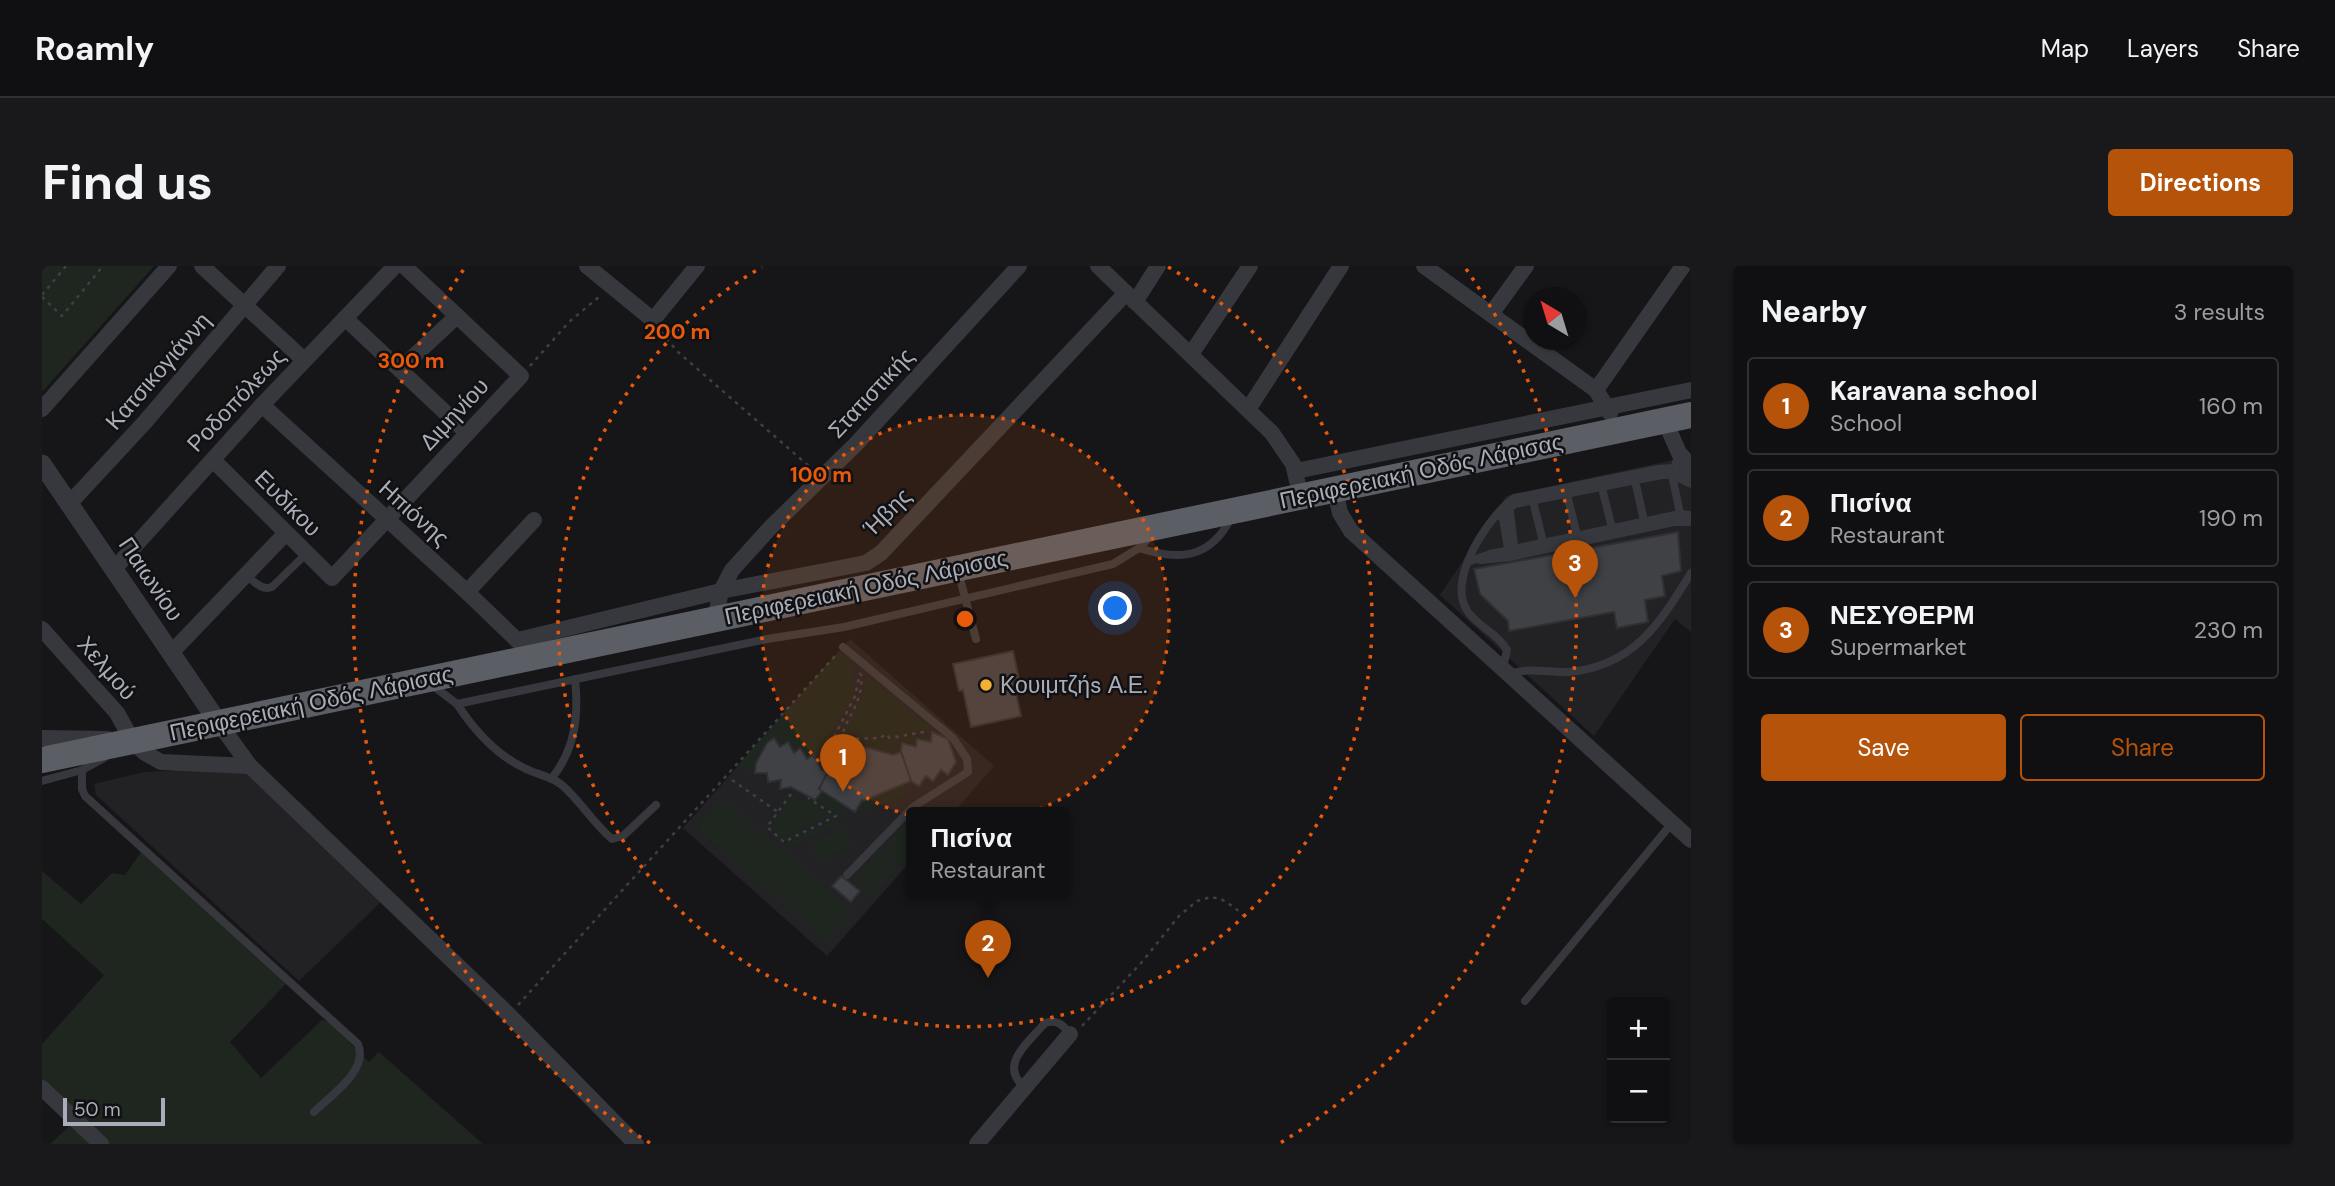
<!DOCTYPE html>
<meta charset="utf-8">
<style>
:root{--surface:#101012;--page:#19191b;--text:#f1f3f6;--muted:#9c9d9f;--line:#303032;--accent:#b45309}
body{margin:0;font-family:"DM Sans",sans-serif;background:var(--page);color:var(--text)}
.controls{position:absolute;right:21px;bottom:21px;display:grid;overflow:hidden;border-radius:7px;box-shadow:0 2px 5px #0004}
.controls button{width:63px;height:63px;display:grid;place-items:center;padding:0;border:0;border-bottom:2px solid var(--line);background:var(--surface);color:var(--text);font:35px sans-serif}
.compass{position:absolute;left:1481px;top:21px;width:63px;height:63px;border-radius:50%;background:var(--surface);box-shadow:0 2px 5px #0004;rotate:322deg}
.scale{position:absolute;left:21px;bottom:18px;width:102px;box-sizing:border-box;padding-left:7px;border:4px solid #a8adb8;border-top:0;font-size:19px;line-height:24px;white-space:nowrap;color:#a8adb8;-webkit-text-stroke:5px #111113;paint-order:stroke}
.you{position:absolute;left:1074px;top:343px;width:24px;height:24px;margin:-18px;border:5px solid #fff;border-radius:50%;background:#1a73e8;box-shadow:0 0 0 10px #1a73e833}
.badge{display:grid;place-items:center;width:46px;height:46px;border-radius:50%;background:var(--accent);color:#fff;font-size:23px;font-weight:700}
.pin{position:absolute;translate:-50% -58px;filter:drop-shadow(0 2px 4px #0008)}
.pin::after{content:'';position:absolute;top:37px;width:24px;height:21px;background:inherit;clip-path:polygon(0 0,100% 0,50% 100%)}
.popup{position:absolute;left:864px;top:541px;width:164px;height:91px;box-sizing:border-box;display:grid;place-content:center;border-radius:7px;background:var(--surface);filter:drop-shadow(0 2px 5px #0005);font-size:23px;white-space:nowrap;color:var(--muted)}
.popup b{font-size:26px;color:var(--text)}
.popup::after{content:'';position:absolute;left:50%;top:100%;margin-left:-14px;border:14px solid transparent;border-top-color:var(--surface)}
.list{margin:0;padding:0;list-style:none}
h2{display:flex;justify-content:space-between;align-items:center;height:91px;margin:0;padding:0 28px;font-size:30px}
h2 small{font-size:23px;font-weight:400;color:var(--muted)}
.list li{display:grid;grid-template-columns:46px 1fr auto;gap:21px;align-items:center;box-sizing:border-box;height:98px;margin:0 14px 14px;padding:0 14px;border:2px solid var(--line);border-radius:7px}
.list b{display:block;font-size:26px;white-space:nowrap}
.list p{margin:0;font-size:23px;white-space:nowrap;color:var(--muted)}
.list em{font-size:23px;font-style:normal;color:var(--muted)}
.actions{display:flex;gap:14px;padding:21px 28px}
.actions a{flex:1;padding:16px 0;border:2px solid var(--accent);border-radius:7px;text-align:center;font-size:24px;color:var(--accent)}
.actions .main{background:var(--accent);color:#fff}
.map{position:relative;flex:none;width:1649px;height:878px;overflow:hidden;border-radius:7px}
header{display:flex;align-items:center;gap:42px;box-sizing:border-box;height:98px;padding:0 35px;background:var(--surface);border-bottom:2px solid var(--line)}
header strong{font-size:33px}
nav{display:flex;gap:38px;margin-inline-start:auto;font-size:24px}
.intro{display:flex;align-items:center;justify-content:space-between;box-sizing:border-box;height:168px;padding:0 42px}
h1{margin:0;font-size:49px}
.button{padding:18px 32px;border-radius:7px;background:var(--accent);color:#fff;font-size:24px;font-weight:700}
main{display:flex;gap:42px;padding:0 42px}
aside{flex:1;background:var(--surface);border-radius:7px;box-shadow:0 2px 5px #0004}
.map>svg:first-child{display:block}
</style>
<header>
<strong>Roamly</strong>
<nav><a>Map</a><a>Layers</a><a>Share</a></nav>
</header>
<div class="intro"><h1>Find us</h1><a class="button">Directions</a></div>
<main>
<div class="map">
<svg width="1649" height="878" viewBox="0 0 1649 878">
<rect width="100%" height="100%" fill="#161618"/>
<g fill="#222225">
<path d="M1649 190V366L1633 353 1552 470 1398 329 1464 230Z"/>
<path d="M808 373 952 500 912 546H869V595L785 690 641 562Z"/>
<path d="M188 502 205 505 343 632 257 715 54 529 52 518 102 506Z"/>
</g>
<g fill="#1e261f">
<path d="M0 0H112L1 125 0 123Z"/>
<path d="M797 385 808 394 812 427 807 439 773 492 771 489 765 493 758 482 752 487 746 476 738 481 732 472C721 480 715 493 713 507L695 500Z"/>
<path d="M825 409 889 463 849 471 843 467 839 470 800 469 823 427Z"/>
<path d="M843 469 848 473 890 469 889 476 875 473 874 481 851 489 812 478 806 499 800 501 802 473H839Z"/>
<path d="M862 518V529L821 547 815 543 820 534 821 535Z"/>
<path d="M780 525 802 539 799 544 806 548 809 546 810 548 798 551 773 534Z"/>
<path d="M750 529 762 535 765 532 790 549 742 575 727 561Z"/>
<path d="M681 533 811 646 785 675 655 562Z"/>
<path d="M869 551V588L858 600 840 583Z"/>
<path d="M793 553 800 556 747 581 743 577Z"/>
<path d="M801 561 811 578 779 597 769 580Z"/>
<path d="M837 585 856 602 828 632 810 615Z"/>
<path d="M99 586 244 718 188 776 219 812 280 754 287 756 327 796 337 786 441 878H66L0 815V778L62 709 0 653V605L39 638 70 607 83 609Z"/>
<path d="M31 857 53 878H8Z"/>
</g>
<g fill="#404145" stroke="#303034" stroke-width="2">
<path d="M1636 266 1639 305 1620 310 1623 330 1603 334 1606 356 1575 362 1572 346 1467 365 1466 355 1438 328 1432 303Z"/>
<path d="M971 385 977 413 971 414 979 450 929 461 921 424 917 425 911 398Z"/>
<path d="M890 466 906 473 914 496 906 509 899 504 891 515 884 510 877 520 869 515 859 486 860 477 874 481 875 473 889 476Z"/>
<path d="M732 472 738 481 746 476 752 487 758 482 765 493 771 489 780 504 786 506 777 523 780 525 773 534 749 521 738 523 739 514 726 516 725 507H713L714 497 725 477Z"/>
<path d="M812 478 851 489 859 486 869 515 821 535 820 534 813 546 777 523 785 507 806 499Z"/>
<path d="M799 610 818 625 809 636 790 620Z"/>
</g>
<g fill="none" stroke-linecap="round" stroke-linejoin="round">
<g stroke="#3d3f44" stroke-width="2.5" stroke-dasharray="3.5 5" stroke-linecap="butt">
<path d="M0 29 24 0"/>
<path d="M0 31 20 50 61 0"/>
<path d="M619 66 636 86 769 202"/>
<path d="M488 100 527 56 558 30"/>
<path d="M797 473 839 472 843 468 848 472 887 465"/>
<path d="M797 473H791L813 430 818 407"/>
<path d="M796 503 791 491 798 487C796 456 823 441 819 408"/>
<path d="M690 514 736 546"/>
<path d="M749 528 725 561 742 576 794 550 766 532"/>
<path d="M476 739 794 389"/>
<path d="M1040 760 1100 696 1137 650 1155 635 1169 631 1179 633 1192 641 1206 654"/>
</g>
<g stroke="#37383d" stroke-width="8">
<path d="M1637 187 1630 209 1639 252"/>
<path d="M1592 210 1603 259"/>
<path d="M1559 218 1571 266"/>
<path d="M1524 225 1536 273"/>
<path d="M1490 231 1502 280"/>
<path d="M1467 238 1473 287"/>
<path d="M1460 246 1467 289"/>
<path d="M1457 250 1473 238 1620 209H1630L1649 218"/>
<path d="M1097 282C1137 295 1168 293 1189 252"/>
<path d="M1439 294 1468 291 1632 256H1649"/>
<path d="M1426 296 1448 288 1638 248 1649 249"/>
<path d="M916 305 934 373"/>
<path d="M204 309C212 315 219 325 230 321L265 287"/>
<path d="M801 381 911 472 925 493 926 506 871 541 805 609"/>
<path d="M1461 402 1465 384C1457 369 1437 361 1426 346 1403 314 1447 250 1472 232L1616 203 1631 202 1649 209"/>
<path d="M1467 408C1488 401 1506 407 1527 406 1592 400 1618 357 1649 307"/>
<path d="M390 419 415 438 725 373 802 361 1071 298 1097 282 1109 270"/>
<path d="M415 438C432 464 453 488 482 502 495 509 510 510 521 520 539 536 552 558 570 573L581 570 614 539"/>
<path d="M40 504V523L43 530 316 778C327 804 289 829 272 846"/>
<path d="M510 512C533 483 537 450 533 413"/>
<path d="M0 515 40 504 62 492"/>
<path d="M1483 735 1630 557"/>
<path d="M982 821C956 798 987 776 1003 757 1015 753 1021 759 1028 768"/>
</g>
<g stroke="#37383d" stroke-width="16">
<path d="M160 0 262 94"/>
<path d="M545 0 611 54 655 0"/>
<path d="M1056 0 1230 167 1251 198 1259 231"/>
<path d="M1382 0 1554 124 1568 147"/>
<path d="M1093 36 1116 0"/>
<path d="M1449 48 1484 0"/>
<path d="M303 52 425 167"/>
<path d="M1149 88 1208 0"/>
<path d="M358 103 415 50"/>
<path d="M1554 124 1641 0"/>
<path d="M220 139 425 326 482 381"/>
<path d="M1207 142 1299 0"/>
<path d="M0 143 127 0"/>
<path d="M1623 155 1637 187 1649 200"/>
<path d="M171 194 290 312 479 110 362 0"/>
<path d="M1254 205 1649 124"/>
<path d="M1293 224 1298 247 1309 265 1649 574"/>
<path d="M27 238 103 156 236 0"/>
<path d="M73 302 220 139 353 0"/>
<path d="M425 326 492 254"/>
<path d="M673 353 679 325 690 304 728 262 814 178 977 0"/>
<path d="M0 363 75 447 90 474"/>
<path d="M476 374 679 325 824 297 839 287 1084 27"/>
<path d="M129 387 244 267"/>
<path d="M176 456 208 500 467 749 594 878"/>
<path d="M0 472 66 473"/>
<path d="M88 474 103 487 119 496 208 500"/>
<path d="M0 822 59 878"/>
<path d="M935 878 1028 768"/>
</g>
<path stroke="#37383d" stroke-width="19" d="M0 198 176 456"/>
<path stroke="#5b5e65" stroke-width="26" d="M0 494 1649 149"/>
</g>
<circle cx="923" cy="353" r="204" fill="#e8590c" fill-opacity=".12"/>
<g fill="none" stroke="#e8590c" stroke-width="3.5" stroke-dasharray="3.5 7">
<circle cx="923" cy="353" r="204"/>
<path d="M1126 1A407 407 0 1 1 720 1"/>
<path d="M608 877A611 611 0 0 1 422 3M1424 3A611 611 0 0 1 1238 877"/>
</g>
<circle fill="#f2b134" stroke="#111113" stroke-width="2.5" cx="944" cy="419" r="7"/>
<g text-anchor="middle" stroke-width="5" stroke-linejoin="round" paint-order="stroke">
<g font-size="23" fill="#a8adb8" stroke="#111113">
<text transform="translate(116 105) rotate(-49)" y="8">Κατσικογιάννη</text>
<text transform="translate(829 127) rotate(-47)" y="8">Στατιστικής</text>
<text transform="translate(194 134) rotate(-47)" y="8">Ροδοπόλεως</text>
<text transform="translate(412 148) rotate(-47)" y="8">Διμηνίου</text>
<text transform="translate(1379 205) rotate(-12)" y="8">Περιφερειακή Οδός Λάρισας</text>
<text transform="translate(246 237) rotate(45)" y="8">Ευδίκου</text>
<text transform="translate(845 246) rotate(-45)" y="8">Ήβης</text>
<text transform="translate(372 247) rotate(42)" y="8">Ηπιόνης</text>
<text transform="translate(109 313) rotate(56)" y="8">Παιωνίου</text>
<text transform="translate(824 321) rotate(-12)" y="8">Περιφερειακή Οδός Λάρισας</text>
<text transform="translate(65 402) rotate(49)" y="8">Χελμού</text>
<text transform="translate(269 437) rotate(-12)" y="8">Περιφερειακή Οδός Λάρισας</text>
</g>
<g font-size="23" fill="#a8adb8" stroke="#111113" text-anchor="start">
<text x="958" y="427">Κουιμτζήs Α.Ε.</text>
</g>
</g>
<circle cx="923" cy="353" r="10" fill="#e8590c" stroke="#111113" stroke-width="3.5"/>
<g font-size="21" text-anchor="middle" font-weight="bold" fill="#e8590c" stroke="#111113" stroke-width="5" stroke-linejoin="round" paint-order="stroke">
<text x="635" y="73">200 m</text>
<text x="369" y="102">300 m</text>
<text x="779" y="216">100 m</text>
</g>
</svg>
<div class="controls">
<button>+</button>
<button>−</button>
</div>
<svg class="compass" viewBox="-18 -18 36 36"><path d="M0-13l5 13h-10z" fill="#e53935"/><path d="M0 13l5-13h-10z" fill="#9c9d9f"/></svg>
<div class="scale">50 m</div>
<div class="you"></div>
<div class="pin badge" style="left:801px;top:526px">1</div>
<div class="pin badge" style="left:946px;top:712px">2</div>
<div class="popup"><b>Πισίνα</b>Restaurant</div>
<div class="pin badge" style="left:1533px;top:332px">3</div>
</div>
<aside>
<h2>Nearby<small>3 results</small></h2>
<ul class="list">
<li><span class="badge">1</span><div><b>Karavana school</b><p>School</p></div><em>160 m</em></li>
<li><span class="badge">2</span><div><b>Πισίνα</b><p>Restaurant</p></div><em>190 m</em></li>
<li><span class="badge">3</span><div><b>ΝΕΣΥΘΕΡΜ</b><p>Supermarket</p></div><em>230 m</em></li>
</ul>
<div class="actions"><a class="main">Save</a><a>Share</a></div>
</aside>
</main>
